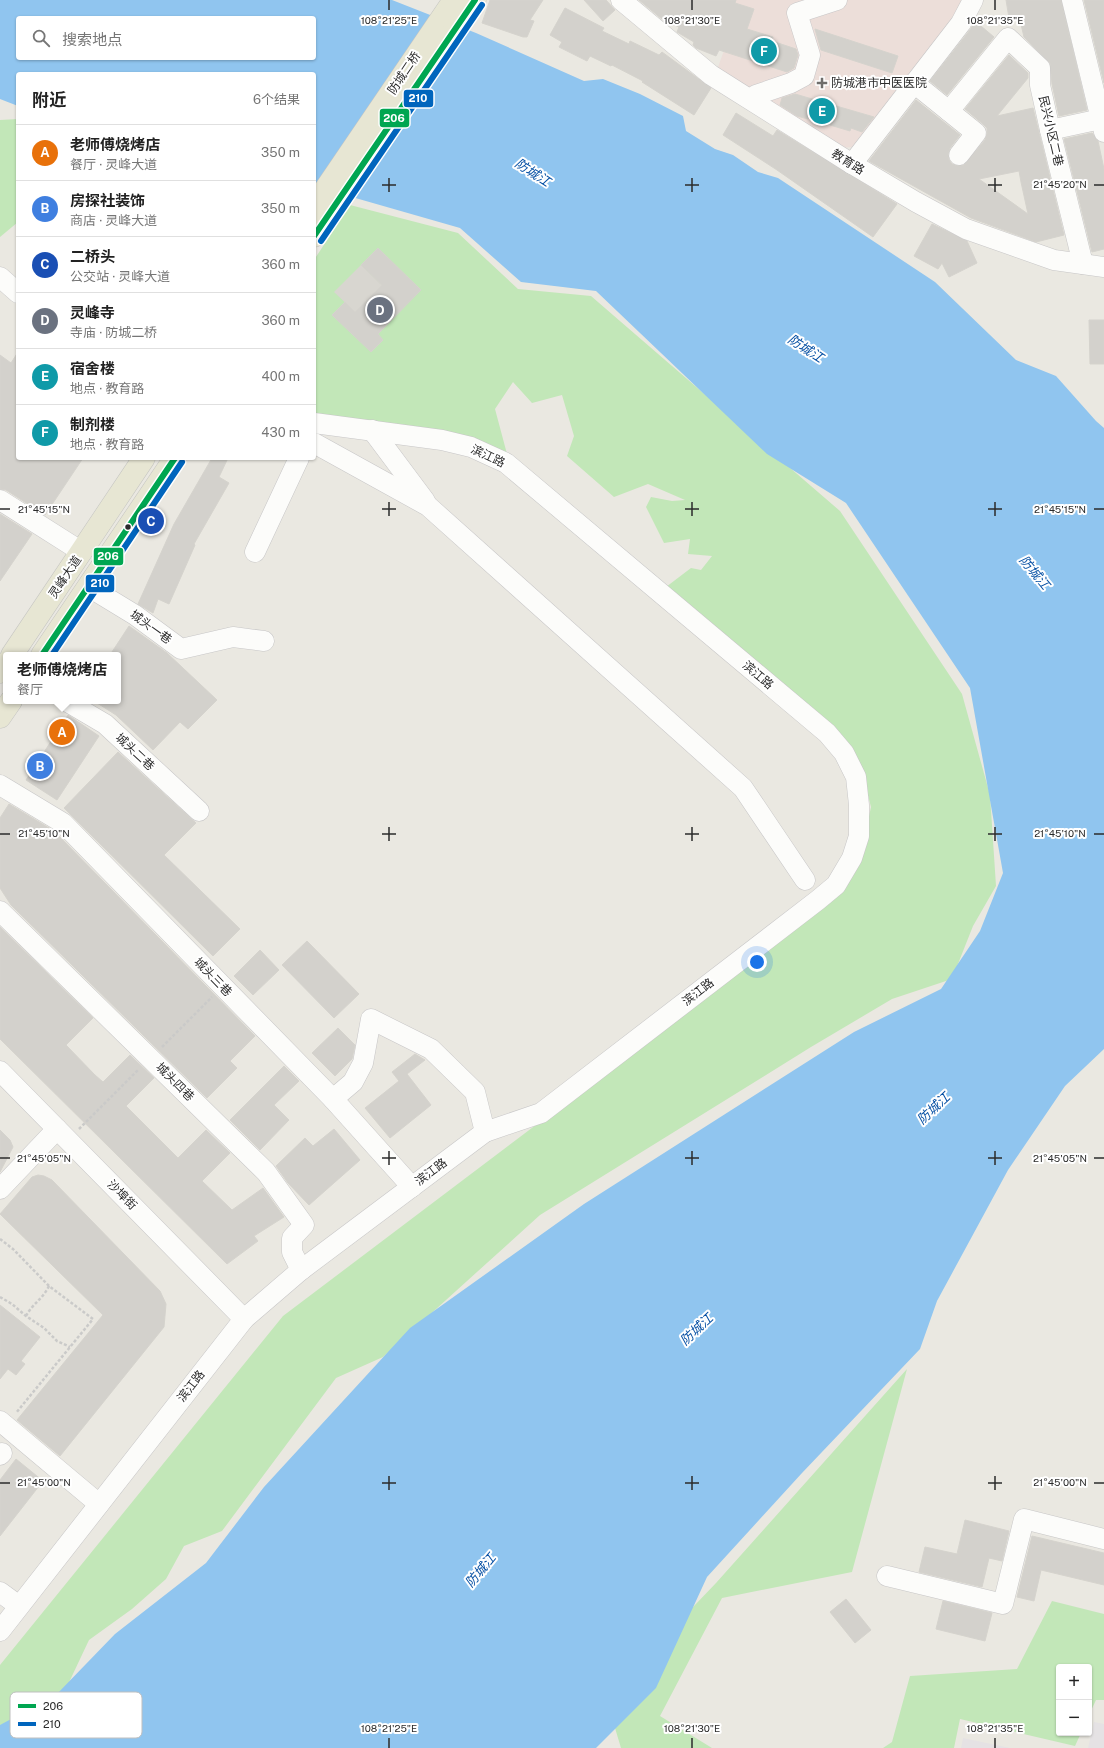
<!DOCTYPE html>
<html lang="zh">
<meta charset="utf-8">
<style>
:root{--surface:#fff;--page:#f6f6f6;--text:#222;--muted:#767676;--line:#e0e0e0;--accent:#6e6d6b}
body{margin:0;font-family:"Public Sans","Noto Sans SC",sans-serif;background:var(--page);color:var(--text)}
.controls{position:absolute;right:12px;bottom:12px;display:grid;overflow:hidden;border-radius:4px;box-shadow:0 1px 3px #0004}
.controls button{width:36px;height:36px;display:grid;place-items:center;padding:0;border:0;border-bottom:1px solid var(--line);background:var(--surface);color:var(--text);font:20px sans-serif}
.you{position:absolute;left:757px;top:962px;width:14px;height:14px;margin:-10px;border:3px solid #fff;border-radius:50%;background:#1a73e8;box-shadow:0 0 0 6px #1a73e833}
.badge{display:grid;place-items:center;width:26px;height:26px;border-radius:50%;background:var(--accent);color:#fff;font-size:13px;font-weight:700}
.pin{position:absolute;translate:-50% -50%;border:2px solid #fff;box-shadow:0 1px 4px #0006}
.popup{position:absolute;left:3px;top:652px;width:118px;height:52px;box-sizing:border-box;display:grid;place-content:center;border-radius:4px;background:var(--surface);filter:drop-shadow(0 1px 3px #0005);font-size:13px;white-space:nowrap;color:var(--muted)}
.popup b{font-size:15px;color:var(--text)}
.popup::after{content:'';position:absolute;left:50%;top:100%;margin-left:-8px;border:8px solid transparent;border-top-color:var(--surface)}
.list{margin:0;padding:0;list-style:none}
h2{display:flex;justify-content:space-between;align-items:center;height:52px;margin:0;padding:0 16px;font-size:17px}
h2 small{font-size:13px;font-weight:400;color:var(--muted)}
.list li{display:grid;grid-template-columns:26px 1fr auto;gap:12px;align-items:center;box-sizing:border-box;height:56px;padding:0 16px;border-top:1px solid var(--line)}
.list b{display:block;font-size:15px;white-space:nowrap}
.list p{margin:0;font-size:13px;white-space:nowrap;color:var(--muted)}
.list em{font-size:13px;font-style:normal;color:var(--muted)}
.icon{flex:none;width:22px;height:22px;fill:none;stroke:currentColor;stroke-width:2;stroke-linecap:round;stroke-linejoin:round}
.map{position:relative;flex:none;width:1104px;height:1748px;overflow:hidden}
.search{position:absolute;background:var(--surface);box-shadow:0 1px 3px #0004;left:16px;top:16px;width:300px;height:44px;display:flex;align-items:center;gap:10px;box-sizing:border-box;padding:0 14px;border-radius:4px;color:var(--muted);font-size:15px}
.panel{position:absolute;background:var(--surface);box-shadow:0 1px 3px #0004;left:16px;top:72px;width:300px;height:388px;border-radius:4px}
.map>svg:first-child{display:block}
</style>
<div class="map">
<svg width="1104" height="1748" viewBox="0 0 1104 1748">
<rect width="100%" height="100%" fill="#eae8e1"/>
<g fill="#e5e2e4">
<path d="M1094 1722 1104 1724V1748H1088Z"/>
<path d="M963 1738 1010 1748H961Z"/>
</g>
<path fill="#ecded9" d="M714 0H961L957 19 853 147 840 148 717 70 733 25Z"/>
<g fill="#c2e7b8">
<path d="M18 119V222L0 237V120Z"/>
<path d="M350 205 458 233 518 289 591 296 840 511 962 694 990 795 996 886 973 926 952 979 892 999 811 1047 540 1215 383 1357 336 1378 222 1531 184 1546 166 1579 132 1609 89 1640 55 1712 0 1748V1665L283 1316 826 906 863 844 871 807 860 764 666 587 691 568 701 570 712 556 688 554 690 539 664 543 646 507 651 497 672 501 685 500 648 484 614 497 567 456 574 436 562 395 532 403 513 382 495 409 507 454 317 415 314 412V260Z"/>
<path d="M907 1369 852 1572 722 1598 660 1716 712 1748H621L606 1698 716 1583Z"/>
<path d="M1052 1601 1104 1614V1700H1096L1089 1715V1667H1059V1733H1081L1075 1746 960 1719 954 1748H883L892 1742 910 1676 1017 1669Z"/>
</g>
<path fill="#d8d6d0" d="M361 265 382 285 355 312 334 292Z"/>
<path fill="#90c5ef" fill-rule="evenodd" d="M0 0H392L476 33 584 81 603 79 640 94 683 116 686 131 715 149 733 155 758 172 778 178 935 282 1016 360 1056 376 1096 421 1104 428V1049L1065 1086 1008 1170 937 1301 920 1349 802 1473 707 1577 656 1688 596 1748H0V1725L56 1695 115 1634 206 1563 264 1487 410 1328 584 1204 854 1032 941 989 980 931 1003 873 970 688 846 503 767 454 596 291 521 282 460 228 331 191 314 182V74H112L109 72 100 74H18V106L0 99ZM18 18H314V58H18Z"/>
<g fill="#d3d1cc" stroke="#d5d3cd" fill-rule="evenodd">
<path d="M490 0H543L530 20 534 21 527 37H523L482 23Z"/>
<path d="M584 0H606L615 10 603 21Z"/>
<path d="M639 0H736L735 3 754 9 747 29 773 37 772 41 796 49 798 55 794 68 787 72 719 50 716 56 696 48 693 45 694 42 677 32 679 27 663 20Z"/>
<path d="M1006 0H1061L1087 110 1059 116 1052 84 1050 63 1024 37 1019 16 1009 18Z"/>
<path d="M1084 0H1104V83Z"/>
<path d="M565 8 604 28 602 31 629 44 630 41 659 55 662 52 711 88 694 115 642 82 643 81 612 65 611 66 590 56 587 61 559 47 562 42 550 35Z"/>
<path d="M975 21 994 37 947 95 930 81 970 30Z"/>
<path d="M815 29 898 56 892 73 821 50Z"/>
<path d="M1009 55 1028 73V78L997 116 1033 108 1064 235 1036 242 971 218 869 161 916 100 960 135 950 148 948 154 949 160 952 164 958 166 964 165 985 140 987 134V128L983 124 965 109ZM1019 171 1021 182 1028 214 979 179Z"/>
<path d="M795 94 874 117 862 132 851 128 850 131 830 125 831 122 808 116V119L797 116 780 105 782 98Z"/>
<path d="M736 113 773 136 777 130 897 204 873 237 777 170 723 135Z"/>
<path d="M1092 133 1098 141 1104 169V249L1092 252 1064 139Z"/>
<path d="M932 224 967 241 977 263 949 277 942 263 938 269 914 256Z"/>
<path d="M378 248 421 290 378 334 383 340 371 352 332 315 345 302 355 312 382 285 361 265Z"/>
<path d="M1089 320H1104V364H1090Z"/>
<path d="M18 352V458H83L45 515 6 490 0 489V355L11 363Z"/>
<path d="M212 458H228L219 477 229 483 194 544 195 545 169 604 158 599 153 613 138 604 174 524Z"/>
<path d="M0 514 32 534 0 581Z"/>
<path d="M129 626 167 653 217 700 188 729 180 722 153 750 116 715 94 701H118V655H110Z"/>
<path d="M68 715 99 736 57 800 26 780Z"/>
<path d="M118 752 196 823 164 855 240 929 213 956 64 808Z"/>
<path d="M9 804 54 831 255 1036 230 1061 237 1068 207 1098 11 905 0 888V818Z"/>
<path d="M0 927 93 1018 66 1045 95 1075 103 1082 130 1055 154 1078 126 1106 178 1158 206 1130 230 1153 202 1181 232 1210 263 1188 284 1217 254 1236 258 1241 227 1264 0 1039Z"/>
<path d="M307 941 359 994 334 1018 282 965Z"/>
<path d="M260 950 279 970 253 995 234 976Z"/>
<path d="M338 1028 355 1045 352 1059 335 1076 312 1053Z"/>
<path d="M415 1054 425 1060 407 1074 431 1105 390 1138 365 1108 399 1081 392 1072Z"/>
<path d="M284 1066 299 1081 274 1105 289 1120 260 1150 230 1120Z"/>
<path d="M334 1129 360 1160 309 1205 288 1183 276 1166 305 1138 313 1146Z"/>
<path d="M0 1130 10 1140 13 1147 0 1172Z"/>
<path d="M38 1175 44 1176 52 1180 160 1291 166 1304 164 1327 60 1456 17 1420 103 1315 0 1214 32 1177Z"/>
<path d="M0 1305 40 1337 21 1361 25 1364 16 1375 8 1369 0 1379Z"/>
<path d="M16 1459 43 1481 0 1536V1480Z"/>
<path d="M965 1520 1009 1531 1002 1561 989 1558 982 1587 919 1572 925 1547 957 1554Z"/>
<path d="M1032 1536 1104 1553V1585L1041 1570 1034 1601 1017 1597Z"/>
<path d="M846 1599 871 1630 855 1643 830 1612Z"/>
<path d="M943 1601 992 1613 985 1641 936 1629Z"/>
</g>
<g fill="none" stroke-linecap="round" stroke-linejoin="round">
<g stroke="#c7c6c7" stroke-width="21">
<g id="minor">
<path d="M621 0 711 75 852 164 916 202 966 229 1054 260 1104 267"/>
<path d="M1072 0 1104 132"/>
<path d="M914 83 976 133 959 155"/>
<path d="M752 100 756 95 791 83 804 76 810 55 797 13 837 0"/>
<path d="M949 111 1008 38 1040 68V85L1050 130 1083 264"/>
<path d="M1050 130 1101 119"/>
<path d="M852 164 961 23 973 0"/>
<path d="M0 277 18 293"/>
<path d="M372 430 425 501"/>
<path d="M314 443 428 506 743 788 805 880"/>
<path d="M0 500 82 552"/>
<path d="M255 552 299 458"/>
<path d="M89 587 135 615 181 649 233 637 264 641"/>
<path d="M66 701 105 724 199 811"/>
<path d="M0 785 63 823 333 1099 412 1187"/>
<path d="M0 911 266 1172 304 1225 292 1238V1252L301 1270"/>
<path d="M0 1071 244 1319"/>
<path d="M333 1099 353 1082 363 1063 371 1019 431 1049 475 1092 485 1132"/>
<path d="M0 1189 57 1129"/>
<path d="M0 1421 99 1504"/>
<path d="M0 1455 2 1453"/>
<path d="M887 1576 1003 1604 1024 1519 1104 1539"/>
<path d="M0 1592 19 1606"/>
<path d="M0 1631 244 1319 301 1270 485 1132 541 1113 818 900 836 885 852 858 859 836V805L856 777 844 753 827 733 506 463 471 447 442 440 314 423"/>
</g>
</g>
<g stroke="#c5c5c2" stroke-width="23">
<g id="major">
<path d="M314 206 454 0"/>
<path d="M314 236 475 0"/>
<path d="M12 655 144 458"/>
<path d="M42 655 175 458"/>
<path d="M0 672 6 663"/>
<path d="M0 717 11 701"/>
</g>
</g>
<g stroke="#cacac9" stroke-width="2.5" stroke-dasharray="3 2" stroke-linecap="butt">
<path d="M162 1047 212 997"/>
<path d="M79 1129 138 1070"/>
<path d="M0 1239 13 1249 49 1286 93 1319 16 1413"/>
<path d="M0 1297 12 1304 26 1316 44 1328 57 1341 70 1347"/>
<path d="M26 1316C33 1303 42 1300 49 1286"/>
</g>
<use href="#minor" stroke="#fcfcfa" stroke-width="20"/>
<use href="#major" stroke="#e7e6d3" stroke-width="22"/>
<g stroke="#fff" stroke-width="9">
<g id="bus-1">
<path d="M314 236 475 0"/>
<path d="M42 655 175 458"/>
</g>
</g>
<g stroke="#fff" stroke-width="9">
<g id="bus-2">
<path d="M321 241 482 5"/>
<path d="M52 655 182 462"/>
</g>
</g>
<use href="#bus-1" stroke="#00a651" stroke-width="6"/>
<use href="#bus-2" stroke="#0065bd" stroke-width="6"/>
</g>
<path fill="none" stroke="#2b2b2b" stroke-width="1.5" d="M389 0V10M692 0V10M995 0V10M389 178V192M692 178V192M995 178V192M382 185H396M685 185H699M988 185H1002M1094 185H1104M389 502V516M692 502V516M995 502V516M0 509H10M382 509H396M685 509H699M988 509H1002M1094 509H1104M389 827V841M692 827V841M995 827V841M0 834H10M382 834H396M685 834H699M988 834H1002M1094 834H1104M389 1151V1165M692 1151V1165M995 1151V1165M0 1158H10M382 1158H396M685 1158H699M988 1158H1002M1094 1158H1104M389 1476V1490M692 1476V1490M995 1476V1490M0 1483H10M382 1483H396M685 1483H699M988 1483H1002M1094 1483H1104M389 1738V1748M692 1738V1748M995 1738V1748"/>
<path fill="#6e6d6b" stroke="#fff" stroke-width="1.5" d="M820 77h4v4h4v4h-4v4h-4v-4h-4v-4h4z"/>
<circle fill="#2b2b2b" stroke="#fff" stroke-width="1.5" cx="128" cy="527" r="3.5"/>
<g text-anchor="middle" stroke-width="4" stroke-linejoin="round" paint-order="stroke">
<g font-size="12" fill="#2b2b2b" stroke="#fff">
<text transform="translate(404 73) rotate(-56)" y="4">防城二桥</text>
<text transform="translate(1051 131) rotate(77)" y="4">民兴小区二巷</text>
<text transform="translate(848 162) rotate(32)" y="4">教育路</text>
<text transform="translate(488 456) rotate(25)" y="4">滨江路</text>
<text transform="translate(65 577) rotate(-56)" y="4">灵峰大道</text>
<text transform="translate(151 627) rotate(36)" y="4">城头一巷</text>
<text transform="translate(758 675) rotate(40)" y="4">滨江路</text>
<text transform="translate(135 752) rotate(43)" y="4">城头二巷</text>
<text transform="translate(213 977) rotate(46)" y="4">城头三巷</text>
<text transform="translate(698 992) rotate(-38)" y="4">滨江路</text>
<text transform="translate(175 1082) rotate(45)" y="4">城头四巷</text>
<text transform="translate(431 1172) rotate(-37)" y="4">滨江路</text>
<text transform="translate(122 1195) rotate(45)" y="4">沙埠街</text>
<text transform="translate(191 1386) rotate(-52)" y="4">滨江路</text>
</g>
<g font-size="12" fill="#2b2b2b" stroke="#fff" text-anchor="start">
<text x="831" y="87">防城港市中医医院</text>
</g>
<g font-size="13" font-style="italic" fill="#0650a4" stroke="#fff">
<text transform="translate(533 172) rotate(33)" y="5">防城江</text>
<text transform="translate(806 348) rotate(33)" y="5">防城江</text>
<text transform="translate(1035 572) rotate(50)" y="5">防城江</text>
<text transform="translate(933 1108) rotate(-43)" y="5">防城江</text>
<text transform="translate(696 1329) rotate(-43)" y="5">防城江</text>
<text transform="translate(480 1570) rotate(-50)" y="5">防城江</text>
</g>
</g>
<rect x="10" y="1692" width="132" height="46" rx="6" fill="#fff" stroke="#bfbfbf" stroke-width="1"/>
<rect x="18" y="1704" width="18" height="4" fill="#00a651"/>
<rect x="18" y="1722" width="18" height="4" fill="#0065bd"/>
<g font-size="11" fill="#2b2b2b">
<text x="43" y="1710">206</text>
<text x="43" y="1728">210</text>
</g>
<g font-size="10" text-anchor="middle" fill="#2b2b2b" stroke="#fff" stroke-width="4" stroke-linejoin="round" paint-order="stroke">
<text x="389" y="24">108°21'25"E</text>
<text x="692" y="24">108°21'30"E</text>
<text x="995" y="24">108°21'35"E</text>
<text x="1060" y="188">21°45'20"N</text>
<text x="44" y="513">21°45'15"N</text>
<text x="1060" y="513">21°45'15"N</text>
<text x="44" y="837">21°45'10"N</text>
<text x="1060" y="837">21°45'10"N</text>
<text x="44" y="1162">21°45'05"N</text>
<text x="1060" y="1162">21°45'05"N</text>
<text x="44" y="1486">21°45'00"N</text>
<text x="1060" y="1486">21°45'00"N</text>
<text x="389" y="1732">108°21'25"E</text>
<text x="692" y="1732">108°21'30"E</text>
<text x="995" y="1732">108°21'35"E</text>
</g>
<g stroke="#fff" stroke-width="1.5">
<rect x="403" y="89" width="31" height="19" rx="4" fill="#0065bd"/>
<rect x="379" y="108" width="31" height="20" rx="4" fill="#00a651"/>
<rect x="93" y="547" width="31" height="19" rx="4" fill="#00a651"/>
<rect x="85" y="574" width="30" height="19" rx="4" fill="#0065bd"/>
</g>
<g font-size="11" text-anchor="middle" font-weight="bold" fill="#fff">
<text x="418" y="102">210</text>
<text x="394" y="122">206</text>
<text x="108" y="560">206</text>
<text x="100" y="587">210</text>
</g>
</svg>
<div class="controls">
<button>+</button>
<button>−</button>
</div>
<div class="you"></div>
<div class="pin badge" style="left:62px;top:732px;background:#e8710a">A</div>
<div class="popup"><b>老师傅烧烤店</b>餐厅</div>
<div class="pin badge" style="left:40px;top:766px;background:#3f7fe0">B</div>
<div class="pin badge" style="left:151px;top:521px;background:#1a4fb4">C</div>
<div class="pin badge" style="left:380px;top:310px;background:#6b7280">D</div>
<div class="pin badge" style="left:822px;top:111px;background:#0f9aa8">E</div>
<div class="pin badge" style="left:764px;top:51px;background:#0f9aa8">F</div>
<div class="search"><svg class="icon" aria-label="search" viewBox="0 0 24 24"><circle cx="10" cy="10" r="6"/><path d="M15 15l6 6"/></svg>搜索地点</div>
<section class="panel">
<h2>附近<small>6个结果</small></h2>
<ul class="list">
<li><span class="badge" style="background:#e8710a">A</span><div><b>老师傅烧烤店</b><p>餐厅 · 灵峰大道</p></div><em>350 m</em></li>
<li><span class="badge" style="background:#3f7fe0">B</span><div><b>房探社装饰</b><p>商店 · 灵峰大道</p></div><em>350 m</em></li>
<li><span class="badge" style="background:#1a4fb4">C</span><div><b>二桥头</b><p>公交站 · 灵峰大道</p></div><em>360 m</em></li>
<li><span class="badge" style="background:#6b7280">D</span><div><b>灵峰寺</b><p>寺庙 · 防城二桥</p></div><em>360 m</em></li>
<li><span class="badge" style="background:#0f9aa8">E</span><div><b>宿舍楼</b><p>地点 · 教育路</p></div><em>400 m</em></li>
<li><span class="badge" style="background:#0f9aa8">F</span><div><b>制剂楼</b><p>地点 · 教育路</p></div><em>430 m</em></li>
</ul>
</section>
</div>
